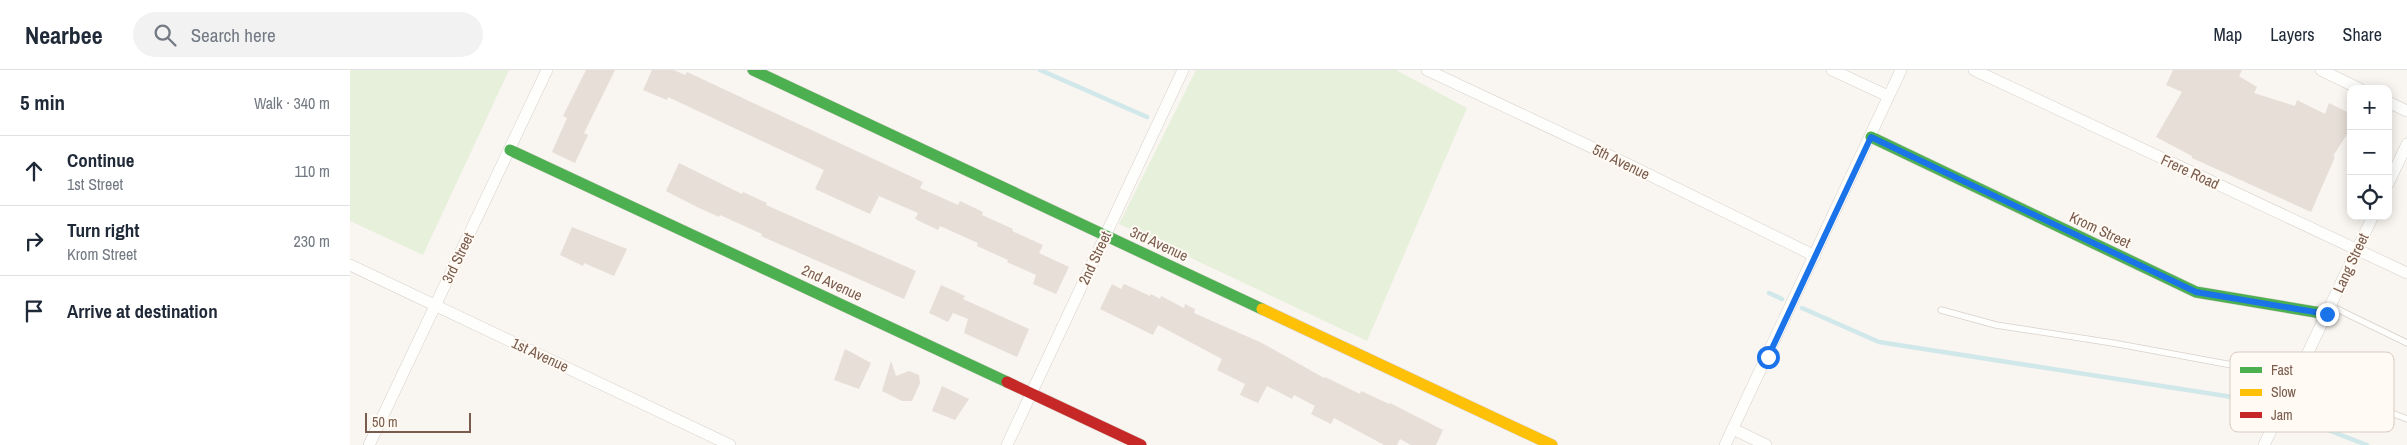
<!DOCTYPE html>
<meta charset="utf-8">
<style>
:root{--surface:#fff;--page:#f2f2f3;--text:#1f2937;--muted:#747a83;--line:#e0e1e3}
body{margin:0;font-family:"Archivo Narrow",sans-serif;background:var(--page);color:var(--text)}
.controls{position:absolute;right:15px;top:15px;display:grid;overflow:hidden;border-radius:10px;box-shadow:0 2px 12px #0003}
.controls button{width:45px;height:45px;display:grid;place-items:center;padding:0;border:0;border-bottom:1px solid var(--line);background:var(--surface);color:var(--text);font:25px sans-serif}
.scale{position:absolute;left:15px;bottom:12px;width:106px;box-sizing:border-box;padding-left:5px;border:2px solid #7a5c4d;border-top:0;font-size:14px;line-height:18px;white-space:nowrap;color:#7a5c4d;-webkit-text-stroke:4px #fffaf3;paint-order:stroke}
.stop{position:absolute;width:15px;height:15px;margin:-11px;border:4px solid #1a73e8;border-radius:50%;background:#fff}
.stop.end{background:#1a73e8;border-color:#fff;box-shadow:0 1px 5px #0008}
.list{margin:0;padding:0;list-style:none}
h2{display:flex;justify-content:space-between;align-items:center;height:65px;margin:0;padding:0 20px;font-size:21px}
h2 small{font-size:16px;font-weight:400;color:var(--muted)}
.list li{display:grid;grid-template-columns:32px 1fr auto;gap:15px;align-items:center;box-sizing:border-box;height:70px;padding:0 20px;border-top:1px solid var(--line)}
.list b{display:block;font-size:19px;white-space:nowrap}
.list p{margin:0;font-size:16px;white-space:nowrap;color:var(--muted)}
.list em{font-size:16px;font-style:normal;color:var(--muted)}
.icon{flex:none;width:28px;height:28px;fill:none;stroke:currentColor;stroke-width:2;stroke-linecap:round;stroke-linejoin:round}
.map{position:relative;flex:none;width:2057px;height:375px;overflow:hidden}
header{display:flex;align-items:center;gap:30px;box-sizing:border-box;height:70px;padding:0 25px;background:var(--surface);border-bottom:1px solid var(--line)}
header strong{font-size:24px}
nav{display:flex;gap:28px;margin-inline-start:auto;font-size:18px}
.search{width:350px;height:45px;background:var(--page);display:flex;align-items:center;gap:12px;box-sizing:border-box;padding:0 18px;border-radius:28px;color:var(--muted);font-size:19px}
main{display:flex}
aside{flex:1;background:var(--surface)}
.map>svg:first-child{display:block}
</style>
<header>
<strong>Nearbee</strong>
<div class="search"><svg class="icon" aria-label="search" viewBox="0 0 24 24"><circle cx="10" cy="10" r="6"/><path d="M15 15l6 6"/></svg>Search here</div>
<nav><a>Map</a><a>Layers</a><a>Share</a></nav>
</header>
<main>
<aside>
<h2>5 min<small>Walk · 340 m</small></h2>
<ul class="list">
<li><svg class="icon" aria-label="ahead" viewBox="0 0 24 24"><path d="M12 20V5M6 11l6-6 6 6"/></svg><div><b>Continue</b><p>1st Street</p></div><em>110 m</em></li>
<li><svg class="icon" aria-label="right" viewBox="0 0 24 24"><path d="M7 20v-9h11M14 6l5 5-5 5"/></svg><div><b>Turn right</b><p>Krom Street</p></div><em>230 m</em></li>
<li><svg class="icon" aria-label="arrive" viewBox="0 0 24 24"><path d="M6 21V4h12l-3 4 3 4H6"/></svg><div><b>Arrive at destination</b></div></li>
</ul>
</aside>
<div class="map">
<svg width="2057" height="375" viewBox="0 0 2057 375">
<rect width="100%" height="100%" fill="#f9f5f0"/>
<g fill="#e7f0db">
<path d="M0 0H159L73 185 0 151Z"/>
<path d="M846 0H1046L1117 38 1017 271 769 154Z"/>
</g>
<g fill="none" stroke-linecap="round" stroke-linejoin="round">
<g stroke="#d0e8ea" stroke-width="4.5">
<path d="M690 0 797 47"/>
<path d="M1419 223 1432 229"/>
<path d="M1452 238 1529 272 1876 326 1919 336"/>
<path d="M1939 345 2017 375"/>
</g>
</g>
<g fill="#e6ded7">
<path d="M236 0H265L234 63 238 65 225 93 202 82 217 48 213 46Z"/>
<path d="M302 0H324L335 5 337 2 573 112 570 118 608 135 610 131 633 142 632 145 663 159 662 161 693 175 689 183 719 197 706 224 683 214 686 205 657 192 658 190 627 176 628 173 590 156 588 160 565 149 568 143 529 126 520 144 465 119 474 100 318 27 317 30 293 20Z"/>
<path d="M1823 0H1892L1889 6 1907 17 1904 23 1945 36 1947 30 1975 44 1979 33 2001 44V58L1983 86 1985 87 1961 142 1842 88V86L1806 67 1832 22 1816 15Z"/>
<path d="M329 93 392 124 393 122 417 133 416 135 566 201 554 229 411 166 412 164 370 145 369 147 345 136 316 121Z"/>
<path d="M222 157 277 179 264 206 234 193 233 196 210 185Z"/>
<path d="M762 214 771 219 774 214 800 226 801 224 810 229 811 226 834 238 835 234 845 239 844 243 912 273 974 308 975 307 1010 324 1011 321 1039 334 1040 333 1093 360 1086 375H1061L1050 369 1047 375H1034L984 348 981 354 961 344 965 336 944 325 942 329 917 316 908 333 890 325 895 314 867 300 872 289 808 255 803 265 750 239Z"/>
<path d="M591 215 615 226 613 229 679 259 667 287 614 263 618 249 603 243 598 252 579 243Z"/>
<path d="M495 279 521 293 509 319 484 310Z"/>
<path d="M541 291 546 306 559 301 569 305 570 313 562 331H552L532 321Z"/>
<path d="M592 316 619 329 605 350 582 341Z"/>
</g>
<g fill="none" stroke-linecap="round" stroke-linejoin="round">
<g stroke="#d7d1cb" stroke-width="7">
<g id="lane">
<path d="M1981 236 2057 273"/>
<path d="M1591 240 1646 255 1763 273 1947 307"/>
<path d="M1943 314 2020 335 2057 349"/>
</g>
</g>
<g stroke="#d7d1cb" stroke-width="12">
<g id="street">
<path d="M1077 0 1273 92 1465 186"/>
<path d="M1482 0 1538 26"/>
<path d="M1624 0 2057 203"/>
<path d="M1971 0 2010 19"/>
<path d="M2038 32 2057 41"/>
<path d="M2038 114 2057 74"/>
<path d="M0 195 380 375"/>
<path d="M1383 359 1416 375"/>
<path d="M19 375 197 0"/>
<path d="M657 375 833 0"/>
<path d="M1375 375 1551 0"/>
<path d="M1914 375 2023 146"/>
</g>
</g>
<g stroke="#d9d2cb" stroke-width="12">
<g id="fast">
<path d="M403 0 912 239"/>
<path d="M1521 67 1846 222 1977 244"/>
<path d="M160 80 657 312"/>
</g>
</g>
<g stroke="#d9d2cb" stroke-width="12">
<path id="slow" d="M912 239 1202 375"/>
</g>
<g stroke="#d9d2cb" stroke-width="12">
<path id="jam" d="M657 312 791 375"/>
</g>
<use href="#lane" stroke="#fefefd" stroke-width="5.5"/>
<use href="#street" stroke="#fefefd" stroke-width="11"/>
<use href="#fast" stroke="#4caf50" stroke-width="11"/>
<use href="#slow" stroke="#ffc107" stroke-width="11"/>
<use href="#jam" stroke="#c62828" stroke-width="11"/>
</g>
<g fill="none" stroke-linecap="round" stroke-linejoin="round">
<path stroke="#1a73e8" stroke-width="6" d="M1418 287 1521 67 1846 222 1977 244"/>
</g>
<g text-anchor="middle" stroke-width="4" stroke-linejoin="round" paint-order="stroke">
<g font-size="15" fill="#7a5c4d" stroke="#fffaf3">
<text transform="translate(1271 92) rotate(26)" y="5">5th Avenue</text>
<text transform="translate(1840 102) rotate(25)" y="5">Frere Road</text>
<text transform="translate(1750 160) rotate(25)" y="5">Krom Street</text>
<text transform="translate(809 174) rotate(25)" y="5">3rd Avenue</text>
<text transform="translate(108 188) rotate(-64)" y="5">3rd Street</text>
<text transform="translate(745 188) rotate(-65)" y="5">2nd Street</text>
<text transform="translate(2001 193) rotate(-65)" y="5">Lang Street</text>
<text transform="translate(482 213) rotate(25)" y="5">2nd Avenue</text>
<text transform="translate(190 285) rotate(25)" y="5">1st Avenue</text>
</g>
</g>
<rect x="1880" y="282" width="164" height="80" rx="8" fill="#fffaf3" stroke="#d7cbc1" stroke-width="1"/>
<rect x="1890" y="297" width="22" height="6" fill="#4caf50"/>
<rect x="1890" y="319" width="22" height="7" fill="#ffc107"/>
<rect x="1890" y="342" width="22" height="6" fill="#c62828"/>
<g font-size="14" fill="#7a5c4d">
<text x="1921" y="305">Fast</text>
<text x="1921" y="327">Slow</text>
<text x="1921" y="350">Jam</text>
</g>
</svg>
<div class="controls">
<button>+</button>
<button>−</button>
<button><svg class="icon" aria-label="locate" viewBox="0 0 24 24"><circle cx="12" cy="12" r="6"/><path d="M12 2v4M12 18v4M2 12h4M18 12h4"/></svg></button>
</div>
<div class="scale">50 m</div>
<div class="stop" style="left:1418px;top:287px"></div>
<div class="stop end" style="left:1977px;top:244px"></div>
</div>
</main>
